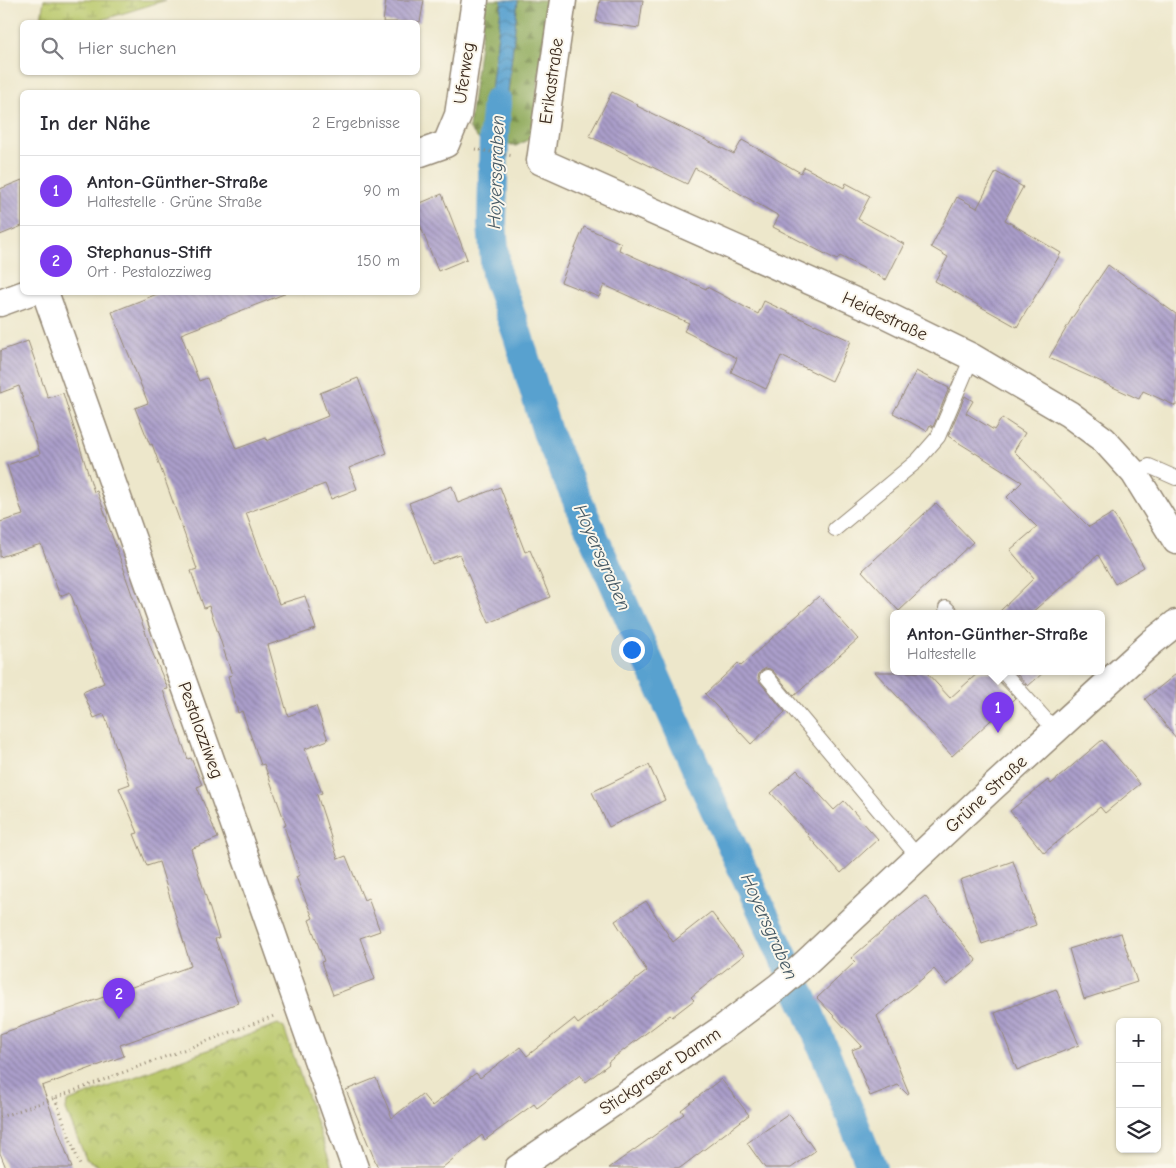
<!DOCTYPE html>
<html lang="de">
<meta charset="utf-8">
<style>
:root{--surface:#fff;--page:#f7f7f7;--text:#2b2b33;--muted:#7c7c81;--line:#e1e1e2;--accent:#7c3aed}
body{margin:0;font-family:"Comic Neue",sans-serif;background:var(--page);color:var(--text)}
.controls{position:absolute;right:15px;bottom:15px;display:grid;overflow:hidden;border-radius:8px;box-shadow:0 1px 4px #0004}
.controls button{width:45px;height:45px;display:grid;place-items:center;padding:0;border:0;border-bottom:1px solid var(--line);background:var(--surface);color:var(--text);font:25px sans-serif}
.you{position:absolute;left:631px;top:649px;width:18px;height:18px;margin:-12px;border:4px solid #fff;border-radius:50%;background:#1a73e8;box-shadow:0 0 0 8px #1a73e833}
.badge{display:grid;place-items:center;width:32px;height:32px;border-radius:50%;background:var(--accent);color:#fff;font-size:16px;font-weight:700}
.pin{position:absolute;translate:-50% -41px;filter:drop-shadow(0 1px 2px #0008)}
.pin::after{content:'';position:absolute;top:26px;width:18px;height:15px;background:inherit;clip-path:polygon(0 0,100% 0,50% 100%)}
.popup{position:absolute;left:890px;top:610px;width:215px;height:65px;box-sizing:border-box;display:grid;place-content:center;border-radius:8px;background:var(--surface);filter:drop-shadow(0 1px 4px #0005);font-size:16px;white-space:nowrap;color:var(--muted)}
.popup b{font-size:19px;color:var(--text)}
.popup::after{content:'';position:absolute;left:50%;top:100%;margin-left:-10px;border:10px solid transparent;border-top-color:var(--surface)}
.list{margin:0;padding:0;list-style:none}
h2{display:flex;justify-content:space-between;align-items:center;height:65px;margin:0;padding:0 20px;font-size:21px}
h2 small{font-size:16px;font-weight:400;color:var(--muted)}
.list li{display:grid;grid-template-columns:32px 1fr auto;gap:15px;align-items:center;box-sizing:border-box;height:70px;padding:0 20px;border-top:1px solid var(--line)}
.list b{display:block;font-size:19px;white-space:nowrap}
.list p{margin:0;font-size:16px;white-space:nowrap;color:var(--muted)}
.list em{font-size:16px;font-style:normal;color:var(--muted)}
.icon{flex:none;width:28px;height:28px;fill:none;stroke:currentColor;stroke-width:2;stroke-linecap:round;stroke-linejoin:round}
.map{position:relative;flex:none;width:1176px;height:1168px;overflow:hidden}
.search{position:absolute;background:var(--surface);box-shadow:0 1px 4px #0004;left:20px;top:20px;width:400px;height:55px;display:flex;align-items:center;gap:12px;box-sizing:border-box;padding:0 18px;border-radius:8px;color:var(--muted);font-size:19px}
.panel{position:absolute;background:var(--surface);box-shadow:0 1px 4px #0004;left:20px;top:90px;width:400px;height:205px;border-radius:8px}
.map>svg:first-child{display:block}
</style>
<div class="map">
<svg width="1176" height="1168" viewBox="0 0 1176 1168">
<defs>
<pattern id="forest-firs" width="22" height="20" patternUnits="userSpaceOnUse" patternTransform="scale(1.25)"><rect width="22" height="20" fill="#92ac5e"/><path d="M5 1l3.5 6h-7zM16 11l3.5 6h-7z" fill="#788c4d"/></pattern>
<pattern id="wetland-marsh" width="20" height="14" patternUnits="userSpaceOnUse" patternTransform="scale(1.25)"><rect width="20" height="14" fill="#b9c86a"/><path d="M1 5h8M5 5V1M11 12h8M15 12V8" fill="none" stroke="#98a357"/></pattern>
<pattern id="park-crowns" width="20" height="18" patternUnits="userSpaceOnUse" patternTransform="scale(1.25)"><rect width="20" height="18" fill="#b9c86a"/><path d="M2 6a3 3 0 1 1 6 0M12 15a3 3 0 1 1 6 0" fill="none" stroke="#98a357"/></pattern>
<pattern id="water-waves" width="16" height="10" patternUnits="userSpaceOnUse" patternTransform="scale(1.25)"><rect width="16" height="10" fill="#58a1cf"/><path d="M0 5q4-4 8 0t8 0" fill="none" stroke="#4a83a7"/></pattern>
<pattern id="building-back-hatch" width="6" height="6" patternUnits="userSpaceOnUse" patternTransform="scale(1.25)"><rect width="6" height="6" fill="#aa9eca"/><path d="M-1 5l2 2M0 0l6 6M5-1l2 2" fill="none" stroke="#8c81a3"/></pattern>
</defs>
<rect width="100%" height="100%" fill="#fbf7ec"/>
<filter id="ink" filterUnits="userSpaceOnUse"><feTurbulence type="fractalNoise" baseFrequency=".02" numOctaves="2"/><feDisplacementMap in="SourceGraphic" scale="10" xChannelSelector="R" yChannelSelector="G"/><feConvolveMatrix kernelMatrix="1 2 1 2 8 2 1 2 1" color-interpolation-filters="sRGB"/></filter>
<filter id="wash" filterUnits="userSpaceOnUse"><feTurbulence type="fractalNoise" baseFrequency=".0096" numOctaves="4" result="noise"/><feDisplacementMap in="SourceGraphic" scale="20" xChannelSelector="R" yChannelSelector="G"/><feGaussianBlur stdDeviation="1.12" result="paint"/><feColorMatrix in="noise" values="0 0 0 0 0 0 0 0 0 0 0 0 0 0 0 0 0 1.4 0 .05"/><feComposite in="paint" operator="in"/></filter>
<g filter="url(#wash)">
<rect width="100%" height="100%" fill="#ede7cb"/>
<g fill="url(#forest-firs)" stroke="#666b3e">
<path d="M486 0H502L489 107 486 141 479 140 469 128Z"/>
<path d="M518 0H549L531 138 516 146 505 144 506 110Z"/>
</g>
<path fill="url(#wetland-marsh)" stroke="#7a7944" d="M44 0H166L95 22H73L41 18Z"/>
<path fill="url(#park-crowns)" stroke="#7a7944" d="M278 1024 284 1028 332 1168H102L86 1159 66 1110 67 1102Z"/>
<path fill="url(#water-waves)" stroke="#4a6676" d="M502 0H518L506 110 505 144 486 141 489 107Z"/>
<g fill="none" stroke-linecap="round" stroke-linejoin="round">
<path stroke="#58a1cf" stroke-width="30" d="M497 102 494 133 492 224 496 274 518 336 547 432 702 781 807 1008 872 1168"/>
</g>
<g id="blocks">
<g fill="url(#building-back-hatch)">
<path d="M386 0H424L420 22H383Z"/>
<path d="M600 0H643L639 28 596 22Z"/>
<path d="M612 92 638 105 637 106 734 154 742 140 801 173 804 167 844 188 846 183 870 196 858 219 904 244 886 280 840 256 837 260 773 227 779 216 695 168 687 184 589 136Z"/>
<path d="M996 172 1023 187 1005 220 1061 253 1017 327 935 281 948 257 931 247 957 197 977 208Z"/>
<path d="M22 180V226L0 235V189Z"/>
<path d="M442 194 467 259 438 271 418 220V204Z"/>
<path d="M584 227 621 243 619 250 706 289 707 287 758 314 764 301 815 325V324L851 341 832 381 781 356 766 389 731 372 737 358 684 331 689 323 604 285 599 297 561 282Z"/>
<path d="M1108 265 1176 314V406L1143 391 1139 399 1049 358 1072 318Z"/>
<path d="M162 292H284V294L181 334 199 381 207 378 236 449 266 438 267 441 328 416 320 393 358 378 387 453 349 468 357 489 331 499 325 484 246 513 279 604 305 596 316 629 268 645 288 716 316 706 328 740 305 749 322 793 317 795 338 859 346 856 364 900 368 898 380 931 360 938 375 979 333 995 321 962 324 961 309 920 313 918 296 877 300 875 284 826 286 825 264 764 261 765 242 711 238 713 228 676 232 675 209 606 204 608 191 571 197 569 152 444 150 445 135 408 148 403 112 312Z"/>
<path d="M28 341 48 398 63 393 94 492 97 491 108 522H107L125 572H124L153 654 168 689 163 690 188 759 191 758 202 785 197 787 218 838 191 849 219 938 215 939 238 1003 120 1045 124 1056 42 1086 72 1168H6L0 1153V1034L191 966 159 862 147 866 134 834 138 833 119 788 130 784 104 714 94 718 83 692 104 683 70 592 60 596 41 544 0 557V522L23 515 7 465 40 454 19 386 0 393V351Z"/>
<path d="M916 371 949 388 933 427 930 425 927 431 893 413Z"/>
<path d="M965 396 973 401 966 413 994 430 1002 418 1025 433 1014 451 1089 527 1113 513 1144 567 1115 584 1098 555 1030 614H997L1034 578 1010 550 1037 527 1007 497 1022 482 948 436Z"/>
<path d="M452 486 458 503 500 487 525 552 530 550 550 597 489 623 459 554 432 564 409 503Z"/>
<path d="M936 503 973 542 899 611 862 571Z"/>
<path d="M819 596 858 639 794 696 773 671 770 669 766 668 761 671 759 674 758 678 760 682 785 712 751 744 705 694 738 663 741 666Z"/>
<path d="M875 672H926L950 698 979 672H994L996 678 1015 698 952 756Z"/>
<path d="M1015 672H1044L1028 686Z"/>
<path d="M1176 674V738L1145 699Z"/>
<path d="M1102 740 1140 784 1105 813 1100 807 1044 853 1010 811 1048 780 1051 784Z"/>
<path d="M649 765 665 800 609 827 592 792Z"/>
<path d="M797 770 834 810 844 801 878 839 841 873 807 835 808 834 771 793Z"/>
<path d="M1013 861 1036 925 982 944 960 880Z"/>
<path d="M925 896 977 961 947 985 934 969 877 1016 909 1093 907 1094 898 1085 870 1096 852 1050 862 1046 817 998 855 962 851 958 895 920Z"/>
<path d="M646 901 673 942 711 912 744 955 691 997 694 1000 672 1017 670 1015 608 1062 609 1064 586 1082 580 1075 537 1108 534 1104 485 1140 482 1135 442 1168H378L346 1090 376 1078 392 1118 422 1094 432 1106 476 1073 480 1078 520 1047 527 1056 574 1019 578 1024 647 971 615 921Z"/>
<path d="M1121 933 1137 982 1084 999 1069 949Z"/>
<path d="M1056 989 1079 1045 1017 1070 995 1013Z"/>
<path d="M721 1079 749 1115 680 1168H609L684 1114 681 1110Z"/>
<path d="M789 1114 815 1151 791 1168H765L747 1143Z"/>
</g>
</g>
</g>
<g filter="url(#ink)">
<use href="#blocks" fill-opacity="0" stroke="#948874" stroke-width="1"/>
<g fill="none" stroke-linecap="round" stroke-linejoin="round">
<g stroke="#948874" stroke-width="16">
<g id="lane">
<path d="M1134 473 1149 466 1176 478"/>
<path d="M835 529 917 461 938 437 972 357"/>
<path d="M946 608 952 614"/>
<path d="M1003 672 1055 730"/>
<path d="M767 677 918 857"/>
</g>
</g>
<g stroke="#948874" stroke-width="29">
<g id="street">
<path d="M563 0 540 161 884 314 972 357 1069 414 1104 440 1134 473 1176 541"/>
<path d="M418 154 446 144 458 115 475 0"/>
<path d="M45 292 270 926 355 1168"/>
<path d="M0 303 30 292"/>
<path d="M518 1168 723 1028 779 986 799 969 990 790 1151 643 1176 623"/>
</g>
</g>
<g stroke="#948874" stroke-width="3" stroke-dasharray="1 4" stroke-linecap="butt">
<path d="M475 149 513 156"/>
<path d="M55 1098 81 1168"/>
<path d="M0 1117 55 1098 274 1016"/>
</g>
<use href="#lane" stroke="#fff" stroke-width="14"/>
<use href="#street" stroke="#fff" stroke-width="26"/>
</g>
</g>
<g text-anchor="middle" stroke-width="4" stroke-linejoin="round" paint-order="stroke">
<g font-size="18" fill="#3b2a1e" stroke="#fbf7ec">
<text transform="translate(464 73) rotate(-82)" y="6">Uferweg</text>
<text transform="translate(551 81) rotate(-82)" y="6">Erikastraße</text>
<text transform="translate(885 316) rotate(25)" y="6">Heidestraße</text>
<text transform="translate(201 730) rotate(70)" y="6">Pestalozziweg</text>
<text transform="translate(986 794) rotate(-43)" y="6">Grüne Straße</text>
<text transform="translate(660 1071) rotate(-34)" y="6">Stickgraser Damm</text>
</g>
<g font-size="19" font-style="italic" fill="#475a65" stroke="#fbf7ec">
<text transform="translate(495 172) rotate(-88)" y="7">Hoyersgraben</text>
<text transform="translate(603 557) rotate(66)" y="7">Hoyersgraben</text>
<text transform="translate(770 926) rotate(66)" y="7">Hoyersgraben</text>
</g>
</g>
</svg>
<div class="controls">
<button>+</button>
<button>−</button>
<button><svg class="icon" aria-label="layers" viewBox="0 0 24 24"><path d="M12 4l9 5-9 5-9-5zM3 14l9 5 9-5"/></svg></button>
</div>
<div class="you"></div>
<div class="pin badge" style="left:998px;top:733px">1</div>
<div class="popup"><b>Anton-Günther-Straße</b>Haltestelle</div>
<div class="pin badge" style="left:119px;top:1019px">2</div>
<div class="search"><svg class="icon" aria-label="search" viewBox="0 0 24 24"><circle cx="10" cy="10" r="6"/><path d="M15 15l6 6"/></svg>Hier suchen</div>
<section class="panel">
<h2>In der Nähe<small>2 Ergebnisse</small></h2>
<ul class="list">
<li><span class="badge">1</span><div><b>Anton-Günther-Straße</b><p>Haltestelle · Grüne Straße</p></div><em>90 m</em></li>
<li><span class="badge">2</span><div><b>Stephanus-Stift</b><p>Ort · Pestalozziweg</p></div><em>150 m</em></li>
</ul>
</section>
</div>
